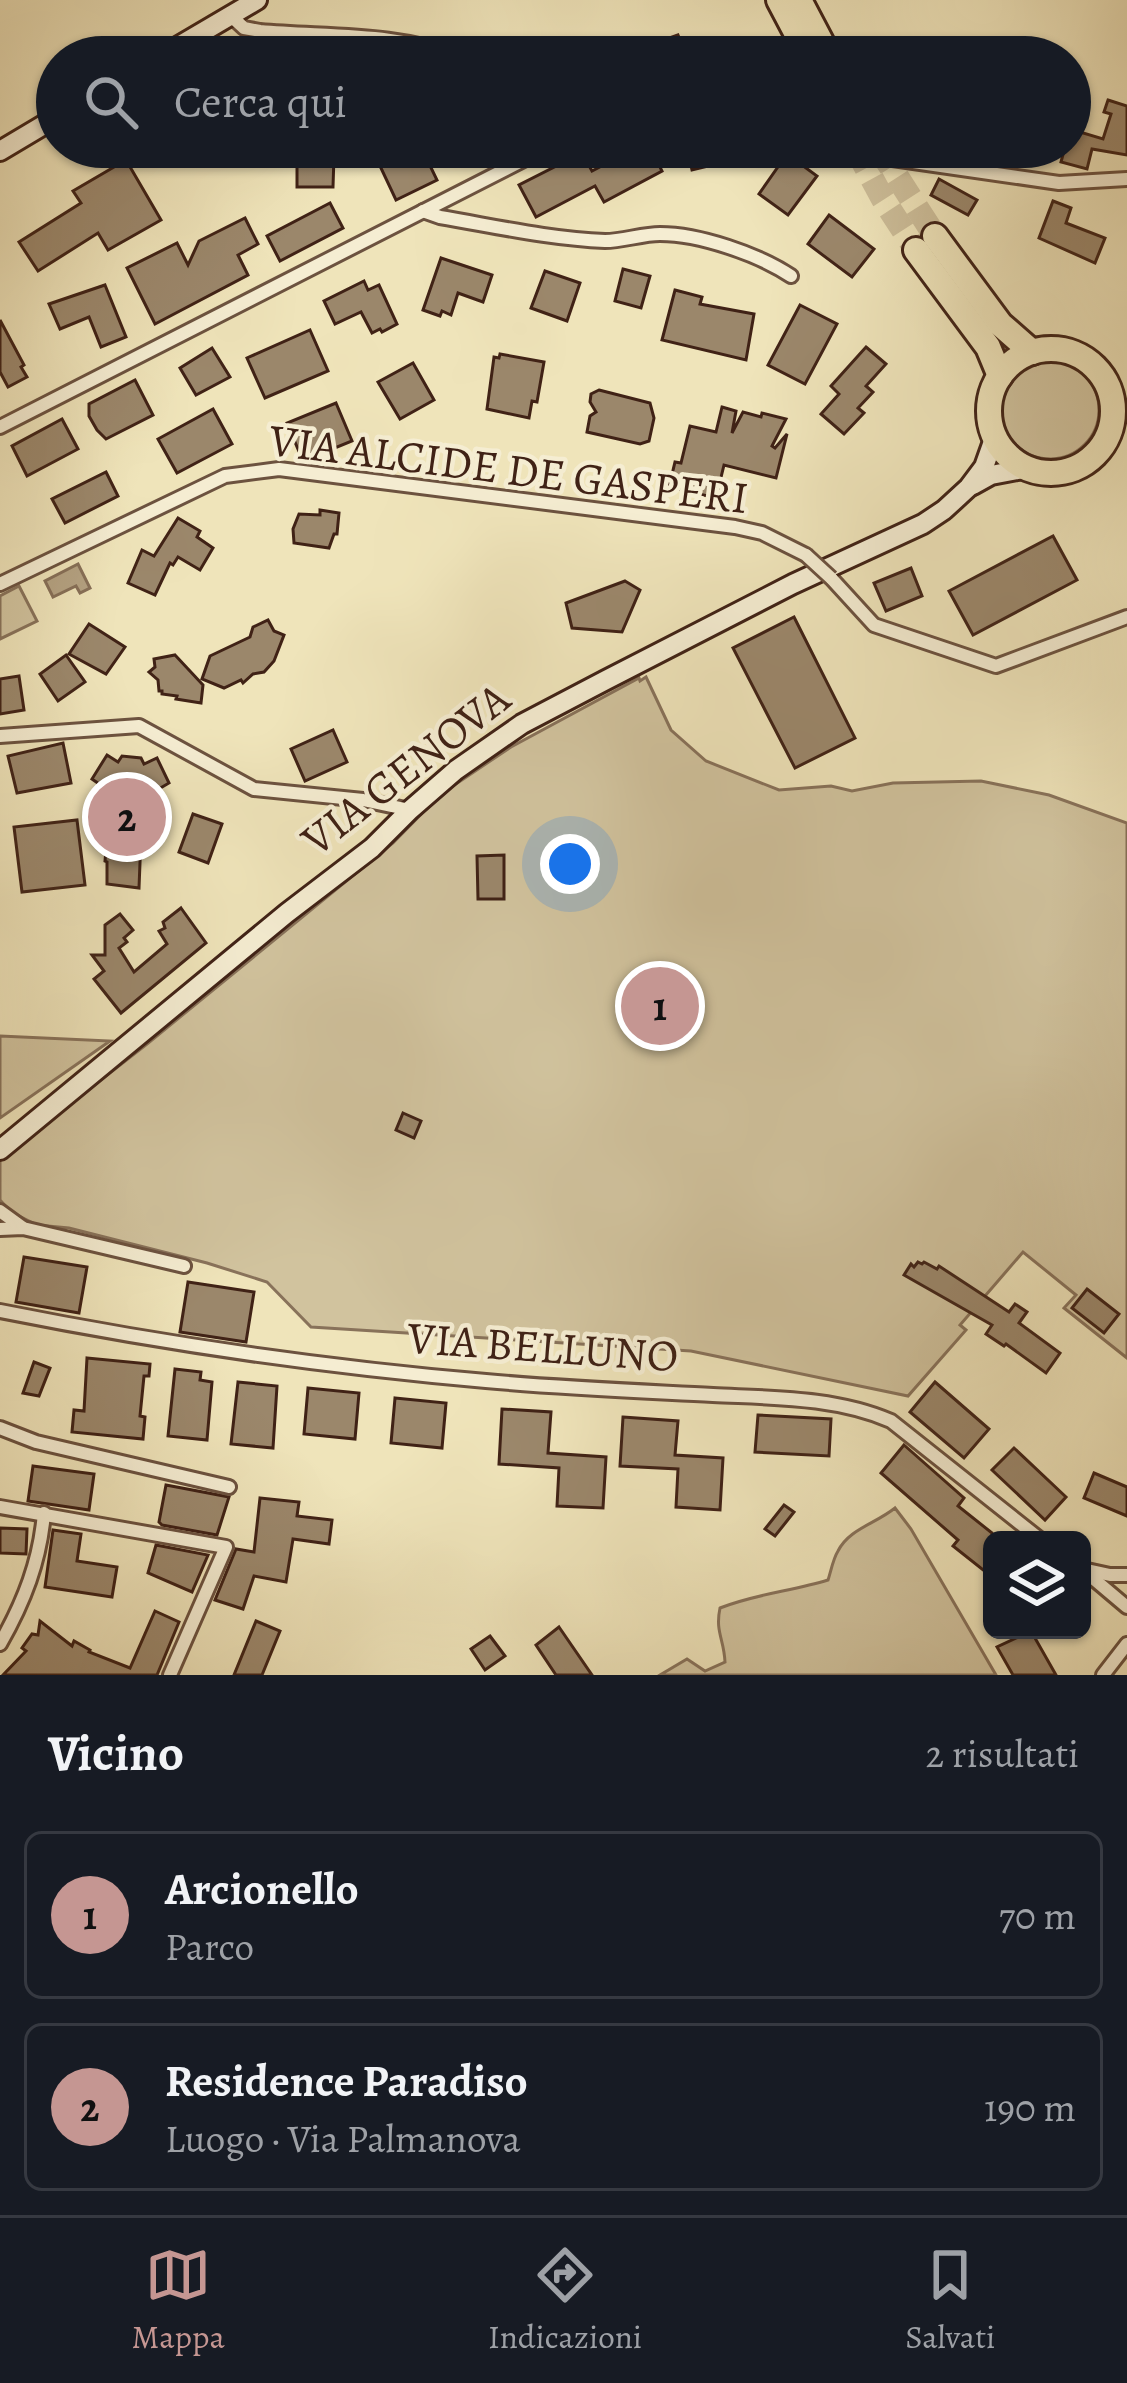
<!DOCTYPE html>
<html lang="it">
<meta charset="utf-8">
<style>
:root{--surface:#171b24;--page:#242831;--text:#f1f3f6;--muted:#9ea1a6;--line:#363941;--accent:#c59692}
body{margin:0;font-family:Alegreya,serif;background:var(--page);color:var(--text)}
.controls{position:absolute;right:36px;bottom:36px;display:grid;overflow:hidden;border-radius:18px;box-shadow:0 3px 9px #0004}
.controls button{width:108px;height:108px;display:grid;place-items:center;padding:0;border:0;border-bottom:3px solid var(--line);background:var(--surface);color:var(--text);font:60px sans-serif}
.you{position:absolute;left:570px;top:864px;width:42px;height:42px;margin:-30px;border:9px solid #fff;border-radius:50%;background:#1a73e8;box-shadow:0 0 0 18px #1a73e833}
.badge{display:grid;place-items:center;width:78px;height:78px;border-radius:50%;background:var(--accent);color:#111;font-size:39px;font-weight:700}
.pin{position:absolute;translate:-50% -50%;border:6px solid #fff;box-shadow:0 3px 12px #0006}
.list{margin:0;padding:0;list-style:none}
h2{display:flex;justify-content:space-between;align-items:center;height:156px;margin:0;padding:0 48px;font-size:51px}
h2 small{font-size:39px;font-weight:400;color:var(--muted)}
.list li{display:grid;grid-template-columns:78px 1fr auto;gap:36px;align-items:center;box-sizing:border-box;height:168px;margin:0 24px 24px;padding:0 24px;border:3px solid var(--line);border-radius:18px}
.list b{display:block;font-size:45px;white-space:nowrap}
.list p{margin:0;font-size:39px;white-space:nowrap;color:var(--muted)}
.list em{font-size:39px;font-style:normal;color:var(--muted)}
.icon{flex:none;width:66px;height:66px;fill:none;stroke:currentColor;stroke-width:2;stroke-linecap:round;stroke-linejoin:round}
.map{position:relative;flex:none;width:1127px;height:1675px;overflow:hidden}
.search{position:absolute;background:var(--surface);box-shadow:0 3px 9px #0004;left:36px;right:36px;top:36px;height:132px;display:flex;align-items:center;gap:30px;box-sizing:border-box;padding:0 42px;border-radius:66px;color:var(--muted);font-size:45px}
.sheet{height:540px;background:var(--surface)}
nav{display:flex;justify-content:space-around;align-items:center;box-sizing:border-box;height:168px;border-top:3px solid var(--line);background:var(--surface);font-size:33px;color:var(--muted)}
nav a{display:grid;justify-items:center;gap:6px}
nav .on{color:var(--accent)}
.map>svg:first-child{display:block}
</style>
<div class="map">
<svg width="1127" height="1675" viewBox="0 0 1127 1675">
<rect width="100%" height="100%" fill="#efe4ba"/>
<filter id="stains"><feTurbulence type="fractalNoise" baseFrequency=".00167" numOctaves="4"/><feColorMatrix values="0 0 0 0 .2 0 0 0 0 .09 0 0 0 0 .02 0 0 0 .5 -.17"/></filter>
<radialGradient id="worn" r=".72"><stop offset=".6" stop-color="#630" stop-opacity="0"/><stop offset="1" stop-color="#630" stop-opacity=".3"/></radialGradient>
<g fill="#d1c39e" stroke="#88725a" stroke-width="3">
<circle cx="1050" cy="410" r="49"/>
<path d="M19 586 37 621 0 639V596Z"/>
<path d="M646 677 671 730 706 761 779 790 831 786 852 791 893 783 981 781 1049 795 1127 823V1358L1064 1308 1076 1295 1023 1252 960 1325 966 1330 908 1396 691 1351 311 1327 267 1282 207 1263 69 1228 37 1225 11 1212 0 1200V1160L3 1156 147 1044 393 843 441 794 511 747 639 678 640 681Z"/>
<path d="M0 1036 110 1041 0 1118Z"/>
<path d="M895 1508 911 1529 996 1675H660L687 1659 705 1671 725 1662C724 1639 715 1632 720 1608 755 1594 792 1591 828 1580 831 1571 833 1559 838 1551 849 1529 875 1524 895 1508Z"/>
</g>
<path fill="#b4a282" stroke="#866f57" stroke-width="3" d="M78 564 90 588 80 593 76 586 53 597 45 581Z"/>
<g fill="#9b876b" stroke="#402216" stroke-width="3">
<path d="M678 35 683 46 687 57H671L669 52 664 40Z"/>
<path d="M1108 100 1127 106V155L1092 149 1087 169 1061 162 1065 147H1070V129L1103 139 1111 114 1104 112Z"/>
<path d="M196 147H249L246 162 195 154Z"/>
<path d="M421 147 437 180 396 200 380 166Z"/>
<path d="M638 147H650L662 171 604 202 595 186 536 217 519 185 582 153 592 171Z"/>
<path d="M687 147H717L721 163 692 170Z"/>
<path d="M947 147H992L989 162 946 152Z"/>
<path d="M787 154 817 176 788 215 759 194Z"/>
<path d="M297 155 334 156 333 187H297Z"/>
<path d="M126 160 161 220 108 250 98 233 38 271 19 242 81 203 73 191Z"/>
<path d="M939 179 977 200 968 215 931 195Z"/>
<path d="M1053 201 1071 208 1066 223 1105 238 1095 263 1039 238Z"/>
<path d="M330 203 343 228 280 261 267 236Z"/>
<path d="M829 215 874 249 852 277 808 244Z"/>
<path d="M245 218 258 244 238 255 248 275 155 324 127 268 177 243 188 265 199 241Z"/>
<path d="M441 258 492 275 483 302 458 293 451 315 442 311 440 316 423 310Z"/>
<path d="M623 269 650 276 641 308 615 301Z"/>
<path d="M545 271 580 283 567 321 531 308Z"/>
<path d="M364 281 368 290 379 285 397 324 382 332 380 329 372 333 361 312 335 324 324 301Z"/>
<path d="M105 285 126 337 101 347 89 317 60 329 49 304Z"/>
<path d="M675 290 702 297 700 304 754 314 746 360 662 340Z"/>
<path d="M800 305 837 324 805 384 768 365Z"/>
<path d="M0 320 24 365 21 367 27 377 8 387 0 372Z"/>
<path d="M310 330 328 371 265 398 247 358Z"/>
<path d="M866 347 886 364 866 386 873 392 858 408 864 413 844 434 821 414 839 394 831 386Z"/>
<path d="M212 348 230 377 196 395 180 368Z"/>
<path d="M500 354 544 362 537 402 532 401 529 418 487 409 494 357 499 358Z"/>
<path d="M413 363 434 400 400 419 378 382Z"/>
<path d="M135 380 153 415 106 439 97 430 89 416V404Z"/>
<path d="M599 390 650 403 654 418 649 441 640 444 587 432 590 416 596 412 590 402 591 394Z"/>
<path d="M336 403 352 441 303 461 287 423Z"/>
<path d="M722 407 736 411 732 433 743 412 761 417 762 413 786 419 772 446 775 448 787 434 776 478 724 465 716 498 669 487 675 462 681 463 690 426 716 432Z"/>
<path d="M213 409 232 444 177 473 158 439Z"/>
<path d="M62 419 78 449 27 476 12 446Z"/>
<path d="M106 472 118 496 65 523 52 499Z"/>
<path d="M320 510 339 513 337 534H334L329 548 294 543 293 529 299 514 320 515Z"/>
<path d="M178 518 200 531 197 537 213 548 200 570 178 557 173 565 170 563 155 595 128 583 142 550 154 556Z"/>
<path d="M1053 536 1077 580 973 635 949 591Z"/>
<path d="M911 568 922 596 886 611 874 583Z"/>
<path d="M625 581 640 590 622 632 572 628 566 603Z"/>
<path d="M794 617 855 738 795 768 733 648Z"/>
<path d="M268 620 274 631 284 635 274 661 264 672 253 674 243 683 241 680 224 688 202 679 210 656 250 637 253 627Z"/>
<path d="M89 624 125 647 106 674 69 654Z"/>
<path d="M66 655 85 682 58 701 40 674Z"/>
<path d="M175 655 203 685 201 703 176 699 177 696 162 694V691H159L158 680 149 672 155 667 154 659Z"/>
<path d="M19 676 24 710 0 714V679Z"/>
<path d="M333 730 347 762 305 781 291 749Z"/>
<path d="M63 743 71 783 17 793 8 756Z"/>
<path d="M107 755 118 762 122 756 141 758 144 764 157 758 169 783 157 790 160 796 149 812H142L139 888 107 884V862L105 861 109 815 99 792 102 786 92 779Z"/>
<path d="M193 814 222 824 208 863 179 852Z"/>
<path d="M77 820 85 885 22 892 14 827Z"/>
<path d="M504 855V899H478L477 856Z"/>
<path d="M181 908 206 943 121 1013 94 979 104 971 92 955H105V925L120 914 133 930 124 938 127 942 119 948 134 972 167 944 159 931 165 928 163 922Z"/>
<path d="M403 1113 421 1121 414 1138 396 1130Z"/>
<path d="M24 1257 87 1267 79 1313 16 1302Z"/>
<path d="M918 1262 922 1264 924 1262 937 1269 939 1266 1009 1312 1015 1304 1027 1312 1019 1323 1060 1353 1046 1373 1006 1344 1004 1346 986 1334 992 1325 904 1275 911 1264 914 1267Z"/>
<path d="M188 1282 254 1292 246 1342 180 1332Z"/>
<path d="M1087 1289 1119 1314 1104 1333 1072 1308Z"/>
<path d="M87 1358 150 1364 149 1376H144L140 1416 145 1417 143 1439 72 1432 74 1410 84 1411Z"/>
<path d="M34 1362 50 1368 39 1396 23 1393Z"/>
<path d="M175 1369 201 1372 200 1380 212 1382 207 1440 168 1436Z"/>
<path d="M238 1382 277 1386 273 1448 231 1444Z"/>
<path d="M935 1382 989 1429 964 1458 910 1412Z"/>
<path d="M308 1388 359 1393 355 1439 304 1434Z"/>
<path d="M395 1398 446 1403 442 1448 391 1443Z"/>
<path d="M502 1409 551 1412 548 1453 606 1457 603 1508 557 1506 559 1468 499 1464Z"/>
<path d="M758 1415 831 1419 829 1456 755 1452Z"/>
<path d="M623 1417 678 1421 675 1455 723 1458 720 1510 676 1507 678 1469 620 1466Z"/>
<path d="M904 1445 964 1498 958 1506 992 1533V1577L953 1546 958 1540 881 1473Z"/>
<path d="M1014 1448 1066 1497 1045 1520 992 1470Z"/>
<path d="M33 1466 94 1474 89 1510 28 1501Z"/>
<path d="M1094 1473 1127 1487V1516L1084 1498Z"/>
<path d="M166 1485 229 1497 217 1535 162 1525 159 1522Z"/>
<path d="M260 1498 299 1502 297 1516 332 1520 329 1544 293 1539 286 1582 254 1576 243 1609 215 1600 236 1549 254 1552Z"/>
<path d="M784 1505 794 1512 775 1536 765 1529Z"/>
<path d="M0 1528 27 1529 26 1554 0 1553Z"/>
<path d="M53 1530 81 1534 77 1561 117 1567 112 1597 45 1587Z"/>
<path d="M156 1545 208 1555 192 1592 148 1573Z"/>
<path d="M155 1611 179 1622 157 1675H3L26 1651 22 1648 32 1634 38 1635 40 1621 72 1646 74 1641 90 1650 89 1652 130 1668Z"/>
<path d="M256 1621 280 1631 262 1675H234Z"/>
<path d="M559 1627 592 1675H556L536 1645Z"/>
<path d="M1031 1631 1056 1675H1013L997 1647Z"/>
<path d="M490 1636 505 1656 485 1670 471 1649Z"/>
</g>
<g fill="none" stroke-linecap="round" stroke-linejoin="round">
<g stroke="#ccbd99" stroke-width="24" stroke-dasharray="24 12" stroke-linecap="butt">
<path d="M855 147 883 199 916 250"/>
<path d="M878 147 935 236"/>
</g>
<g stroke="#6c523f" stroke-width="18">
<g id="street">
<path d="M231 16 244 28 260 31C328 37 396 32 460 57"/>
<path d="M837 147 844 152 1059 183 1127 179"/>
<path d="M423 211 440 217C494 226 550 239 605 241 623 241 642 234 660 234 699 234 758 254 791 276"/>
<path d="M0 427 549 147"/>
<path d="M831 578 874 625 996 666 1127 617"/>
<path d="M0 584 225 476 279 469 735 527 762 533 806 555"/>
<path d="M0 736 139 726 254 789 363 800 410 810"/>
<path d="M0 1211 22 1227"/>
<path d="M0 1229 23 1228 184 1266"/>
<path d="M0 1311C160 1343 323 1367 486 1381 561 1388 637 1391 713 1395 772 1398 836 1397 891 1421L1041 1540"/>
<path d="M0 1428 36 1442 229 1487"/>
<path d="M0 1507 226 1547 170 1675"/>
<path d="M1082 1569 1127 1607"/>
<path d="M1087 1570 1110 1575H1127"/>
<path d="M0 1644C24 1602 40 1561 44 1513"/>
<path d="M1103 1675 1127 1644"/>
</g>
</g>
<g stroke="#402216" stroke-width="24">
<g id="secondary">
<path d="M160 57 257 0"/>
<path d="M0 151 57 117"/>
<path d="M973 485 991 475 1028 468"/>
<path d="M0 1150 287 913 372 848 410 810 456 770 522 724 606 680 793 584 923 524 944 510 969 487 984 467 995 436"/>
</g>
</g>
<g stroke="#402216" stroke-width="30">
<g id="highway">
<path d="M779 0 809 57"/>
<path d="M799 0 829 57"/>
<path d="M935 236 1000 324 1032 352"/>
<path d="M916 250 988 347 1000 376"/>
<circle cx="1051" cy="411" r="62"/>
</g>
</g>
<use href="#street" stroke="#f5edd2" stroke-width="12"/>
<use href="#secondary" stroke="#f5edd2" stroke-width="18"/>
<use href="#highway" stroke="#efe4ba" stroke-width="24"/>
<g stroke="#6c523f" stroke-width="18" stroke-linecap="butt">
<path id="street-bridge" d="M806 555 831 578"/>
</g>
<use href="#street-bridge" stroke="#f5edd2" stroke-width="12"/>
</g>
<g text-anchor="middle" stroke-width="9" stroke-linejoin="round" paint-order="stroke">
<g font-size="45" fill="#402216" stroke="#f5edd2">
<text transform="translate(509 468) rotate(7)" y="16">VIA ALCIDE DE GASPERI</text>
<text transform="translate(405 768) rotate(-38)" y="16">VIA GENOVA</text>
<text transform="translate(543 1346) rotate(4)" y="16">VIA BELLUNO</text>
</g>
</g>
<rect width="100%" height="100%" filter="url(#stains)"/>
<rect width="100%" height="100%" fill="url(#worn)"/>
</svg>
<div class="controls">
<button><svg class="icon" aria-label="layers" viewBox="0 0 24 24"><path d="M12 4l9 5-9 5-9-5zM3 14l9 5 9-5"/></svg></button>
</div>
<div class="you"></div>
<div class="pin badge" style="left:660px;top:1006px">1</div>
<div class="pin badge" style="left:127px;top:817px">2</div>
<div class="search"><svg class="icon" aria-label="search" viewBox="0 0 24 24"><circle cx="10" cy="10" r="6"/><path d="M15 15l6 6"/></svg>Cerca qui</div>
</div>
<section class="sheet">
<h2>Vicino<small>2 risultati</small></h2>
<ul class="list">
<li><span class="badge">1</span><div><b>Arcionello</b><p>Parco</p></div><em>70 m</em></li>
<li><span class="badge">2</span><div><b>Residence Paradiso</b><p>Luogo · Via Palmanova</p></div><em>190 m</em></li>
</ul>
</section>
<nav>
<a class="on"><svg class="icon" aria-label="map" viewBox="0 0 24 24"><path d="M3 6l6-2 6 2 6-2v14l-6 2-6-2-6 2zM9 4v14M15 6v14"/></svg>Mappa</a>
<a><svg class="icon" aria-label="directions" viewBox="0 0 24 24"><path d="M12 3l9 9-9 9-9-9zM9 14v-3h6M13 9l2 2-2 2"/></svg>Indicazioni</a>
<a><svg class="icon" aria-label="saved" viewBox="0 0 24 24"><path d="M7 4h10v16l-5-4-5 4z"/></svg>Salvati</a>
</nav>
